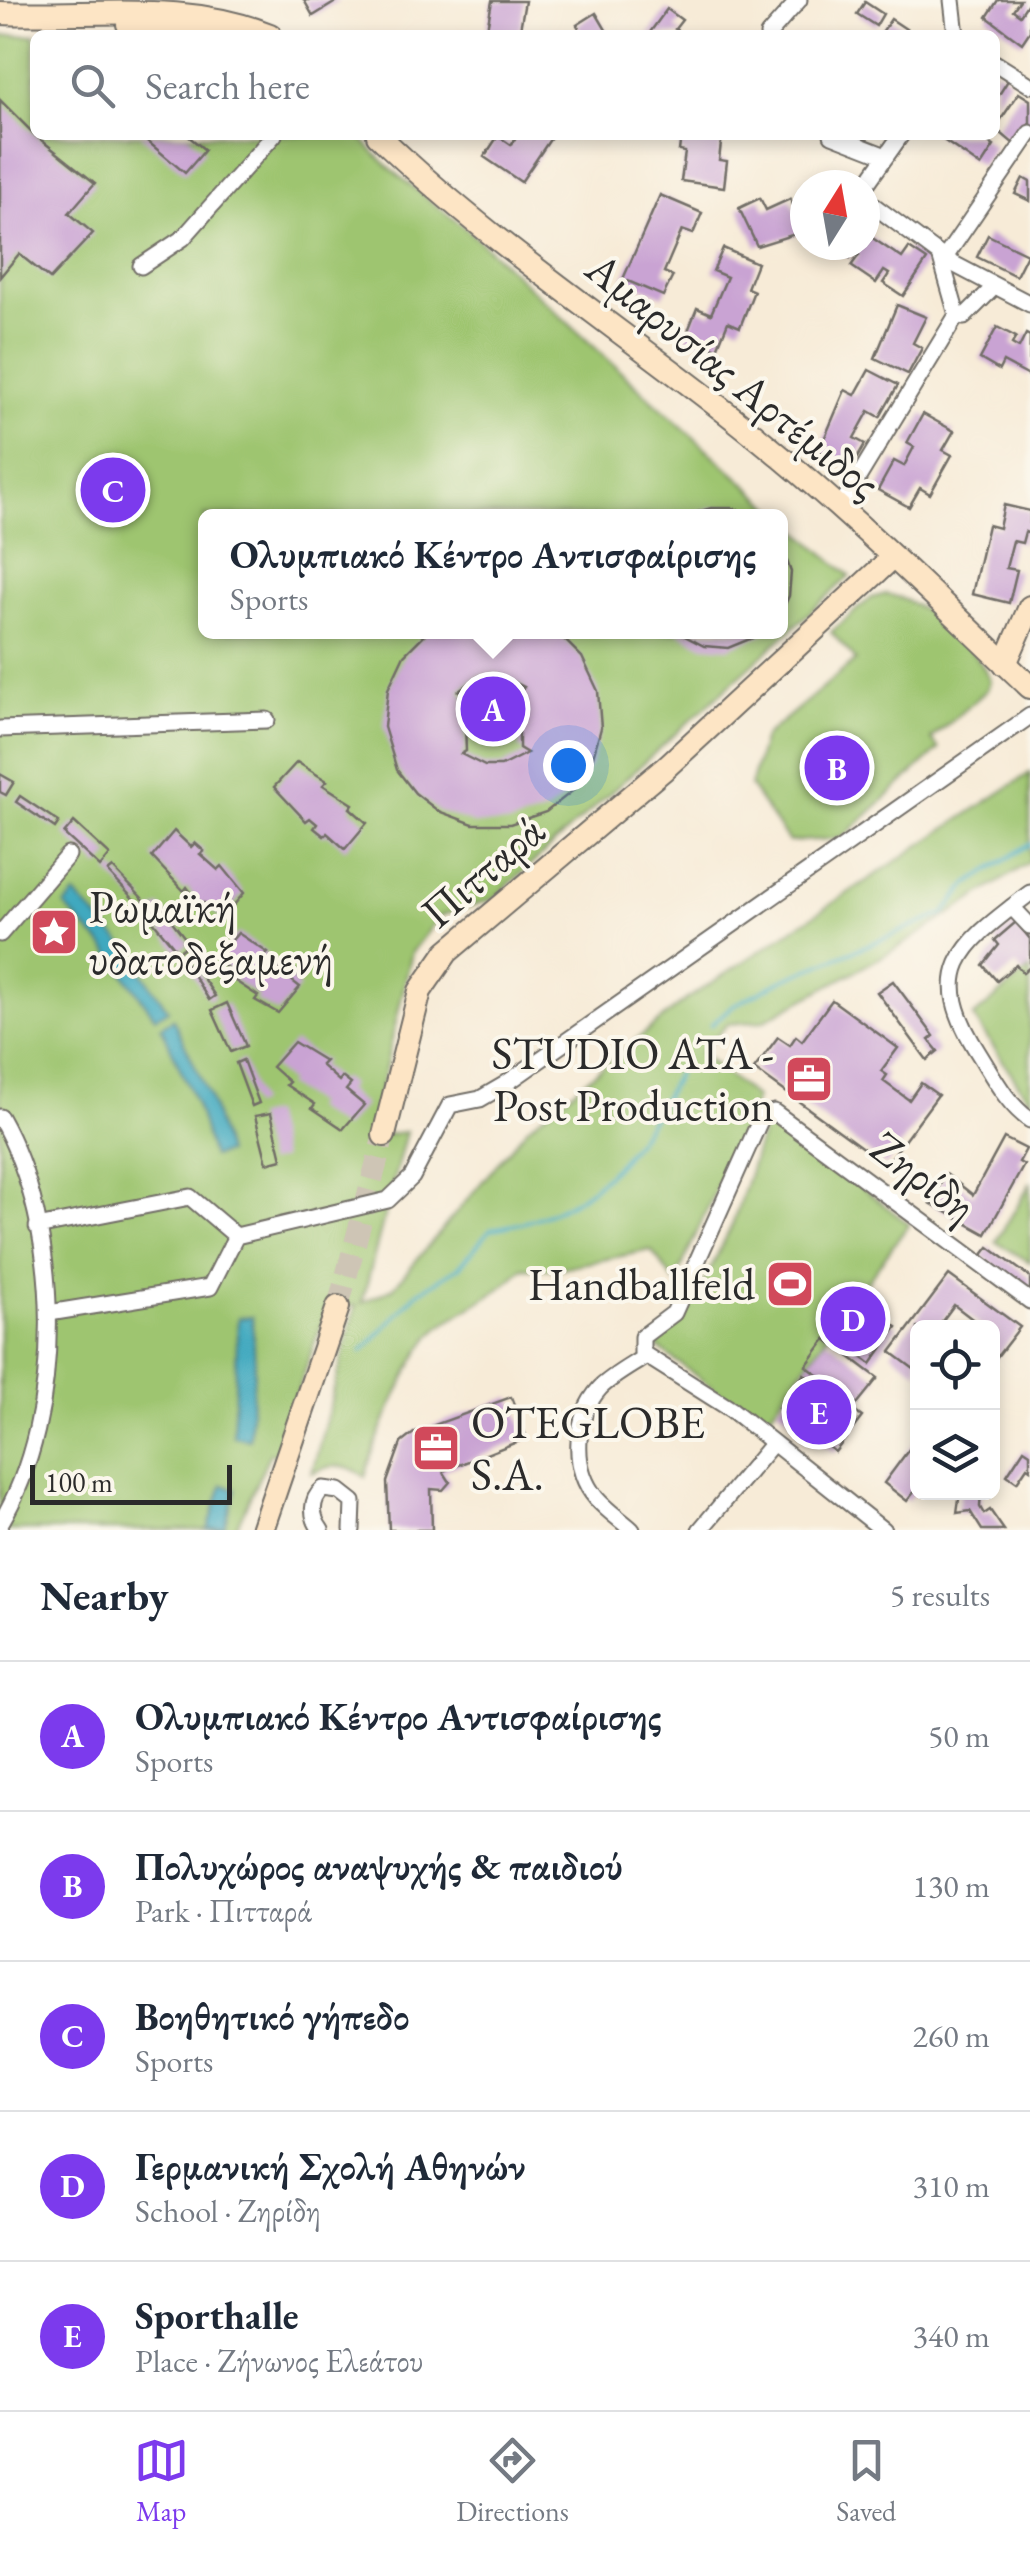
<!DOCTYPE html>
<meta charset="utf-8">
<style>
:root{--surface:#fff;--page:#f2f2f3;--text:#1f2937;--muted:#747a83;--line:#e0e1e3;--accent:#7c3aed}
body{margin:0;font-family:"EB Garamond",serif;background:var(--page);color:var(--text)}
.controls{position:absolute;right:30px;bottom:30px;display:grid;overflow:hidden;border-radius:15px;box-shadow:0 5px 15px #0003}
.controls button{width:90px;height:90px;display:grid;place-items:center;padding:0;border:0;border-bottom:2px solid var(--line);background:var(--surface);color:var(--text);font:50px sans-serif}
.compass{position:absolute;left:790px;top:170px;width:90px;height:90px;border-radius:50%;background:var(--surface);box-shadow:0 5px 15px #0003;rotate:11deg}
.scale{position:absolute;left:30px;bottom:25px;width:202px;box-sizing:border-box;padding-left:10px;border:5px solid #2b2b2b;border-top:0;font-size:28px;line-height:35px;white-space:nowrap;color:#2b2b2b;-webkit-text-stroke:8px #fbf7ec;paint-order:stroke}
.you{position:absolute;left:568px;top:765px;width:35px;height:35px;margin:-25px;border:8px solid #fff;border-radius:50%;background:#1a73e8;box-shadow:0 0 0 15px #1a73e833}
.badge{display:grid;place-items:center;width:65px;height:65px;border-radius:50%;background:var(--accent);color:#fff;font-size:32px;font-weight:700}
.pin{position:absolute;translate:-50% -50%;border:5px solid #fff;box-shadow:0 2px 10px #0006}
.popup{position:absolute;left:198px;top:509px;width:590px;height:130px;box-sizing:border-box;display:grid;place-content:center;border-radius:15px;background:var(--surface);filter:drop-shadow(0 2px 8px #0005);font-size:32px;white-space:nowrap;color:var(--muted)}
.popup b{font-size:38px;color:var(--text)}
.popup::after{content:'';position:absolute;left:50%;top:100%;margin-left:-20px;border:20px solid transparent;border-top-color:var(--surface)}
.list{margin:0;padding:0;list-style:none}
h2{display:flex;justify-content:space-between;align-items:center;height:130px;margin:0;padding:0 40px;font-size:42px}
h2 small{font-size:32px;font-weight:400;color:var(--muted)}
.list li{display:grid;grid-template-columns:65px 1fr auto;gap:30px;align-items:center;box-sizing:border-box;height:150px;padding:0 40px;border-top:2px solid var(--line)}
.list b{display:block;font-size:38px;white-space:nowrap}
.list p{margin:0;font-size:32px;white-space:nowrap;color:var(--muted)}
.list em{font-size:32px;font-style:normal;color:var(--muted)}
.icon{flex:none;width:55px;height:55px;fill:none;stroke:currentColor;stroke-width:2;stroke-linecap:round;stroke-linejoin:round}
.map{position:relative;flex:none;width:1030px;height:1530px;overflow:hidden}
.search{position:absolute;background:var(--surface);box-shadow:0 5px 15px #0003;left:30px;right:30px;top:30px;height:110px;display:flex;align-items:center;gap:25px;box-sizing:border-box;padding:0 35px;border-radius:15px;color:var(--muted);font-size:38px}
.sheet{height:880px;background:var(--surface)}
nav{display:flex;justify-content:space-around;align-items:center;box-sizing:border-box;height:140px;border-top:2px solid var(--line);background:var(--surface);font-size:28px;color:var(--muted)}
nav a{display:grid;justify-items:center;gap:5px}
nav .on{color:var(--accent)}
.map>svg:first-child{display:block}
</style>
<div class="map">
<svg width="1030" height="1530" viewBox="0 0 1030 1530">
<rect width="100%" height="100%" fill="#fbf7ec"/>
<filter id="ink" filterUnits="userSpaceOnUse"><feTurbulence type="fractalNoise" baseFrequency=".01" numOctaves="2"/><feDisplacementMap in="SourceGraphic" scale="20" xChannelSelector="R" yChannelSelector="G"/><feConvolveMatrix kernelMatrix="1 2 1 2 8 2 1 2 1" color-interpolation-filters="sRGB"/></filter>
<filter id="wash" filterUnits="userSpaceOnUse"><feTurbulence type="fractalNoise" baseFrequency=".0048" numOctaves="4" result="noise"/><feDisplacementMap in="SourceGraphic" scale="40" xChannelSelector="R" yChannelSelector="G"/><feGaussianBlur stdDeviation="2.25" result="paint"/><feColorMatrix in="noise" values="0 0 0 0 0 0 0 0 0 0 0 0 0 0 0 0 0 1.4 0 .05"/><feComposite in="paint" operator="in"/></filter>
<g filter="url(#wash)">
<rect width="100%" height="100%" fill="#f7ebd7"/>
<g fill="#9ec570" stroke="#64784e" stroke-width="2.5" fill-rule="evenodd">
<path d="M35 35V135H359C393 178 443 207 484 245 604 357 726 468 850 576L493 899 440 916 412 952 370 1136 406 1132 362 1303 393 1288 529 1126 687 999 1030 773V862L898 948 763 1021 728 1024 700 1053 756 1098 675 1282 651 1250 557 1269 523 1268C498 1295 470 1305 441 1326 414 1346 374 1443 365 1477 347 1463 333 1463 312 1473L356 1305 327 1309 287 1421 281 1456 270 1453 235 1530H0V36ZM205 516H780V632H205Z"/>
<path d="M886 594C919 599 980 649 990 681L987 690 931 739 939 749 842 838 789 842 750 786 764 737 856 660 831 632 871 598Z"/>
<path d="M1030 969V1101L973 1017Z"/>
<path d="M765 1123 782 1127 909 1224 762 1425 655 1345 692 1306 733 1223Z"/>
<path d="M1030 1184V1262L996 1242Z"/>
</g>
<g fill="#3fa9bf" stroke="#356a75" stroke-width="2.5">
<path d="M75 895 122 943 168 1010 155 1017 107 950 65 906Z"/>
<path d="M173 1019 210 1098 226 1153 212 1157 196 1104 161 1026Z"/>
<path d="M252 1317 255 1361 249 1439 233 1436 238 1318Z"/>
<path d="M222 1485 236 1489 225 1527 208 1530Z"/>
</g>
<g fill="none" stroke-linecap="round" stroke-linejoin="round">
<g stroke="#3fa9bf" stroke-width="4">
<path d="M711 1025 732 1006 787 978 944 914 968 884 1030 844"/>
<path d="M362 1352 417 1293 458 1268 491 1229C590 1216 633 1156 677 1074"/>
</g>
</g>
<g id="blocks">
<g fill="#c9a3d3" fill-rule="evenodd">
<path d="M304 0H339L313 16Z"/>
<path d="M998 0H1020L1013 10 1020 15 1030 0V31L1022 43 987 17Z"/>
<path d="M492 1H525L519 35H486Z"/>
<path d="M865 2 883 14 876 26 857 14Z"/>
<path d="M667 9 682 20 675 29 684 35H648Z"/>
<path d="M596 13 609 35H583L577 25Z"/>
<path d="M891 19 906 29 901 35H880Z"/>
<path d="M995 70 1009 79 995 101Z"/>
<path d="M1019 93 1030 100V123L1015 145 995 128Z"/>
<path d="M0 100 35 135 95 183 69 213 93 233 50 279 19 254 0 277Z"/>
<path d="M140 135H187L205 150 185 173Z"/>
<path d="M513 135H553L521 182 484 157 498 136 511 145 516 137Z"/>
<path d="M681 135H722L719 160 727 161 724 187 681 181 685 152 679 151Z"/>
<path d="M936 135H978L994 146 981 166Z"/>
<path d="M1023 178 1030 182V201L1015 194Z"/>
<path d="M660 195 702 213 693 234 682 230 664 272 673 276 663 296 623 279Z"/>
<path d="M760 198 766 210 790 199 805 231 757 246 739 208Z"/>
<path d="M865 218 872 223 865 233 902 258 909 248 927 260 903 296 883 283 889 274 884 271 876 283 851 266 859 255 854 251 850 258 831 245H865Z"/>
<path d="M988 235 1027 254 1016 276 977 257Z"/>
<path d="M723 248 757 263 747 288 754 291 740 327 728 322 717 349 686 336 697 308 711 314 727 277 713 271Z"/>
<path d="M897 305 926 317 913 343 922 348 908 374 875 358Z"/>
<path d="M997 327 1016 337 1012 344 1019 348 1026 334 1030 336 1029 376 1003 362 999 370 980 359Z"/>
<path d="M869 370 898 385 880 417 869 411 854 438 865 444 851 468 819 451 845 390 855 395Z"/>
<path d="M923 414 954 431 943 450 952 455 930 494 920 488 909 507 878 490 894 461 904 466 914 447 907 443Z"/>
<path d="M1004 505 1030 511V534L1025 532 1022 543 1013 541 1006 568 1017 570 1009 603 972 594 988 525 999 528Z"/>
<path d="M711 508H733L756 516H684Z"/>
<path d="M780 542 791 572 789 596 780 615Z"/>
<path d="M427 632H557L582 657 598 691 601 728 591 764 575 789 546 812 510 824H473L438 811 415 793 397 770 384 727 388 689 404 655ZM497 674 524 687 519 693V748L527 753 501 766H485L461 754 466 751 464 694 459 691 480 676Z"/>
<path d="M677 632H767L728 648 704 646Z"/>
<path d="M297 762 327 781 323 785 353 804 350 808 367 823 345 849 327 833 324 836 314 828 317 824 310 818 306 821 274 787Z"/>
<path d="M0 774 14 782 6 795 0 792Z"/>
<path d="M20 796 59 822 55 828 16 802Z"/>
<path d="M74 822 110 855 100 867 64 834Z"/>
<path d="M174 831 191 847 195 843 204 851 200 854 218 870 222 866 244 893 222 919 204 903 201 906 187 887 184 891 152 857Z"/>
<path d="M113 868 145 901 140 906 108 872Z"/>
<path d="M160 906 189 943 178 952 148 915Z"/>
<path d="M1016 922 1030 939V967L1023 973 1016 965 997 981 983 965 999 945 995 940Z"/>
<path d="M238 933 268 953 264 957 282 972 286 969 294 976 291 980 300 987 278 1013 255 1000 258 996 229 977 232 973 216 959Z"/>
<path d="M188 956 215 996 209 1000 183 959Z"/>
<path d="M893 981 934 1036 929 1040 938 1051 927 1060 877 992Z"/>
<path d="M832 1000 898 1048 881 1071 887 1075 883 1081 909 1100 921 1083 938 1095 886 1165 754 1069 778 1037 790 1045 796 1036 802 1041Z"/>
<path d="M227 1003 246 1046 231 1052 212 1010Z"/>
<path d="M294 1042 325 1061 321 1065 339 1081 342 1077 351 1084 346 1090 364 1105 343 1129 312 1108 315 1104 286 1085 289 1082 272 1067Z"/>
<path d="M243 1060 259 1103 252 1106 236 1063Z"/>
<path d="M271 1113 282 1159 267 1163 255 1116Z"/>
<path d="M1004 1138 1026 1149 1019 1162 1024 1165 986 1234 930 1203 946 1174 973 1195Z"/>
<path d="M989 1247 1030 1277V1292L982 1256Z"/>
<path d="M949 1275 1020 1327 992 1363V1328H984L954 1305 937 1328H918V1372L891 1352Z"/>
<path d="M860 1301 897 1327 871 1364 834 1337Z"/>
<path d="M826 1339 878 1378 857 1404 806 1366Z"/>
<path d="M804 1374 862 1417 835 1452 778 1408Z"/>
<path d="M511 1397 527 1438 443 1471 450 1482 443 1490 431 1489 432 1530H389L387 1482 401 1443 415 1432Z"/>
<path d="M918 1437V1487L907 1501 884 1483Z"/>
<path d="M1024 1449 1030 1453V1469L1027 1467 1017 1482 1007 1475Z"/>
<path d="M960 1492H981L980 1507 984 1514 990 1510 1004 1530H982L970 1511 957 1513Z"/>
</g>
</g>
</g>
<g filter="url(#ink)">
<use href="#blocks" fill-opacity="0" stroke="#726e67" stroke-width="2.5"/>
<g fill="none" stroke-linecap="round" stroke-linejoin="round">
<path stroke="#cec5b5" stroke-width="22" stroke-dasharray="22 11" stroke-linecap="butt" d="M338 1307 384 1135"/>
<g stroke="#726e67" stroke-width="19">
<g id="street">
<path d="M952 0 956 35"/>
<path d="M768 35 799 0"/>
<path d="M995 63 1030 85"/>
<path d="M1030 133 944 259 1030 304"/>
<path d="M832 135 886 156"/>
<path d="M865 186 901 135"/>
<path d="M141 266 183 238 274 135"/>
<path d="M957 315 964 317 994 287"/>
<path d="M839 509 957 315 940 255 865 199"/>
<path d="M0 729 267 720"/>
<path d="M1030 893C962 945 925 969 979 1054 994 1078 1007 1104 1030 1120"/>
<path d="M1012 907 1030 926"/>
<path d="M0 934 68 855"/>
<path d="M0 1117C63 1228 66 1415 0 1524"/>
<path d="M37 1227 190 1197 236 1236"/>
<path d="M49 1313 210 1287 236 1236 388 1200 412 1177 450 1105 480 1099 504 1085 1030 716"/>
<path d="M321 1530C311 1517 310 1500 323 1489L339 1491 353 1502 352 1530"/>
<path d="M632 1530C621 1520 606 1510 596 1498 571 1468 574 1417 600 1388 612 1376 631 1366 646 1356"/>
<path d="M700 1530 773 1443"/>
<path d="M883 1530 732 1410 642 1353V1337L674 1313 762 1116 774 1112 1030 1301"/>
</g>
</g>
<g stroke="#726e67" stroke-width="26">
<g id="secondary">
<path d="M0 13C94 17 182 0 270 35"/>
<path d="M128 24H190L235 35"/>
<path d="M378 135C486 240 615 325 733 418 838 500 933 595 1030 687"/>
<path d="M1005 664 1030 607"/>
<path d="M384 1135 420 991 447 952 664 769 893 557"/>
<path d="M262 1530 338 1307"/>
</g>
</g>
<use href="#street" stroke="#fff" stroke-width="15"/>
<use href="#secondary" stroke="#fde5c5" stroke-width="22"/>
</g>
</g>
<defs>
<g id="sight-square" transform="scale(2.5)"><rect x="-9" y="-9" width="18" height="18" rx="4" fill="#d1495b" stroke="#fbf7ec"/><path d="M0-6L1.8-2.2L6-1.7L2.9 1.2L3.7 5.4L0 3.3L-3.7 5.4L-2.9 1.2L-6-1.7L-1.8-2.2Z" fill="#fff"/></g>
<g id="office-square" transform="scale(2.5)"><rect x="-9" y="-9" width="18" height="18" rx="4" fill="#d1495b" stroke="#fbf7ec"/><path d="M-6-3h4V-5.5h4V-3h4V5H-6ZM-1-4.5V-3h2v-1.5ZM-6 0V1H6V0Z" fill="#fff"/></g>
<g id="stadium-square" transform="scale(2.5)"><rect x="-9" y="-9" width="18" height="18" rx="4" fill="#d1495b" stroke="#fbf7ec"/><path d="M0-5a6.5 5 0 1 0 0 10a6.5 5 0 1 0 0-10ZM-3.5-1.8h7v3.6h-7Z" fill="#fff"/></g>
</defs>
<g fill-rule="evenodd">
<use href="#sight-square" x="54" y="932"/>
<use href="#office-square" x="809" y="1079"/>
<use href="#stadium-square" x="790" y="1284"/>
<use href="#office-square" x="436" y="1448"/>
</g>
<g text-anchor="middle" stroke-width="8" stroke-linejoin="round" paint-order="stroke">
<g font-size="45" fill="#2b2b2b" stroke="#fbf7ec">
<text transform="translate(734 375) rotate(39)" y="16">Αμαρυσίας Αρτέμιδος</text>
<text transform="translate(482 871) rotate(-41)" y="16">Πιτταρά</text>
<text transform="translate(924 1176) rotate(37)" y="16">Ζηρίδη</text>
</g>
<g font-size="45" fill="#2b2b2b" stroke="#fbf7ec" text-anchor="start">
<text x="89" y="922">Ρωμαϊκή<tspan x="89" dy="52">υδατοδεξαμενή</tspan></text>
<text x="774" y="1069" text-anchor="end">STUDIO ATA -<tspan x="774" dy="52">Post Production</tspan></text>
<text x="755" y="1300" text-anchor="end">Handballfeld</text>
<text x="471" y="1438">OTEGLOBE<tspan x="471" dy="52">S.A.</tspan></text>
</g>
</g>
</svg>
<div class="controls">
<button><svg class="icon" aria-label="locate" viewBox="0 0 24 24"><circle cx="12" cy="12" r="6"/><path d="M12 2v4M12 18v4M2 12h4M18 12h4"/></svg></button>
<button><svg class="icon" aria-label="layers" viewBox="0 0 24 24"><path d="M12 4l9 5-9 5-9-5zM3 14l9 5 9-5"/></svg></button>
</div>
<svg class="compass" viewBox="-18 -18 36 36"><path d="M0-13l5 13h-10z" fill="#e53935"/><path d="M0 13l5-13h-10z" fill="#747a83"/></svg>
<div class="scale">100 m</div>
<div class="you"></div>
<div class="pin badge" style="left:493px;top:709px">A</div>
<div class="popup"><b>Ολυμπιακό Κέντρο Αντισφαίρισης</b>Sports</div>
<div class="pin badge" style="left:837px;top:768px">B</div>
<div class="pin badge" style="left:113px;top:490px">C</div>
<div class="pin badge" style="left:853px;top:1319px">D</div>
<div class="pin badge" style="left:819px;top:1412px">E</div>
<div class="search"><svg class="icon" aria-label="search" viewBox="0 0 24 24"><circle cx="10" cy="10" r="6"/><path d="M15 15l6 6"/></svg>Search here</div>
</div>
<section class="sheet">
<h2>Nearby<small>5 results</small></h2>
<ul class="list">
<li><span class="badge">A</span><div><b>Ολυμπιακό Κέντρο Αντισφαίρισης</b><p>Sports</p></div><em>50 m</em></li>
<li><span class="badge">B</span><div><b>Πολυχώρος αναψυχής &amp; παιδιού</b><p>Park · Πιτταρά</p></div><em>130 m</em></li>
<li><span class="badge">C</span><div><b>Βοηθητικό γήπεδο</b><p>Sports</p></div><em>260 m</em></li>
<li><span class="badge">D</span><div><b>Γερμανική Σχολή Αθηνών</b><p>School · Ζηρίδη</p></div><em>310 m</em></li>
<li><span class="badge">E</span><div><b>Sporthalle</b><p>Place · Ζήνωνος Ελεάτου</p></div><em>340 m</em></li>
</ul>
</section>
<nav>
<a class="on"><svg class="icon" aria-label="map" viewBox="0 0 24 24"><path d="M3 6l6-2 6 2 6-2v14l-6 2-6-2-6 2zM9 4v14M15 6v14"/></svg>Map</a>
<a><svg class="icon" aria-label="directions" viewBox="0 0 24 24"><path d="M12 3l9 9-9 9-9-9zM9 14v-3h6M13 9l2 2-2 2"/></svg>Directions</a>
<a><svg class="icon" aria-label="saved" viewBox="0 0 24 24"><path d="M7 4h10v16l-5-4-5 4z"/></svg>Saved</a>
</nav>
